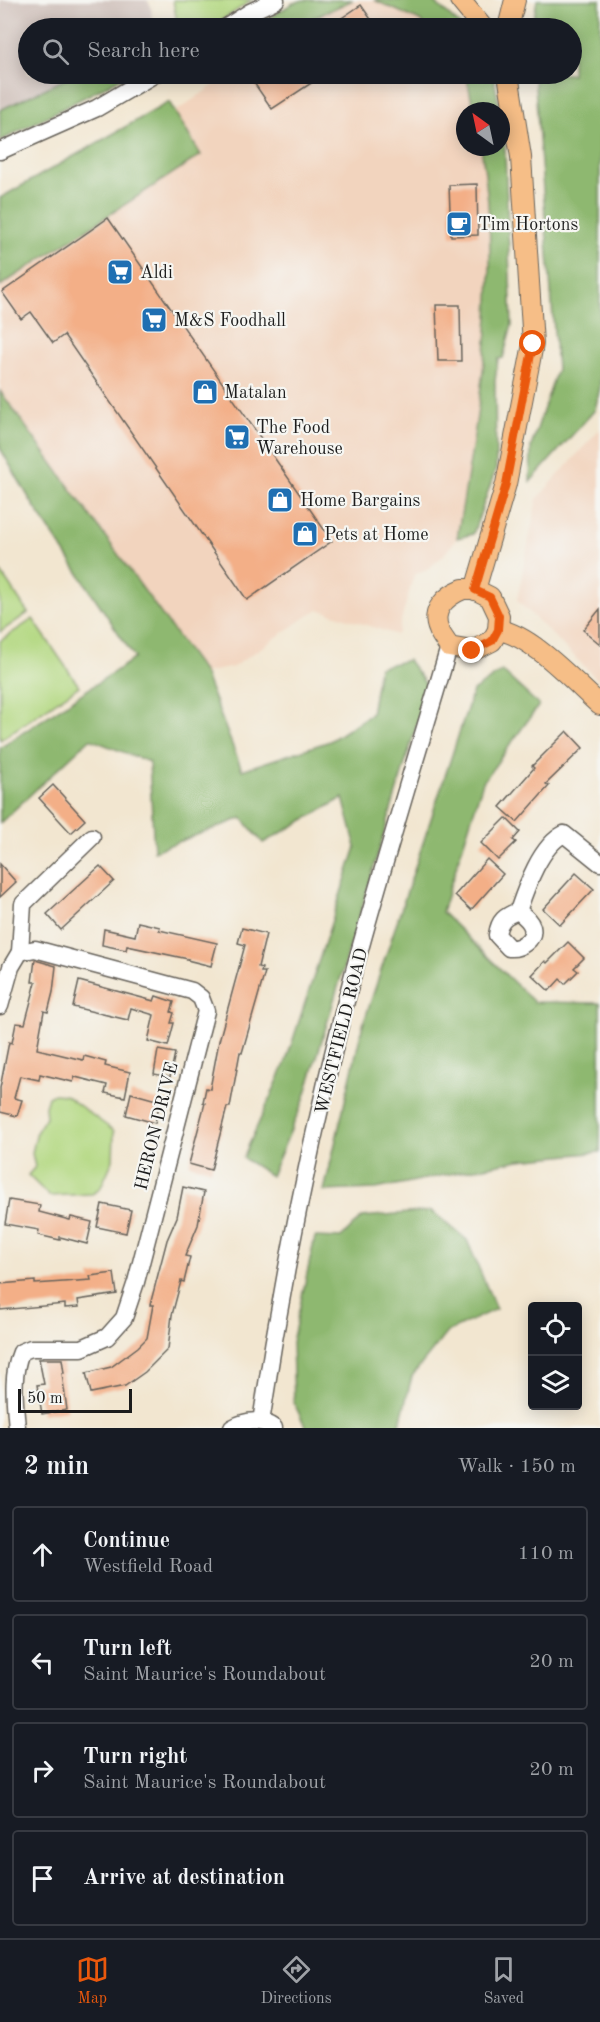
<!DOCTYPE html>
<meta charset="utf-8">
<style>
:root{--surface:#171b24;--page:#20242c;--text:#f1f3f6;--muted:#9ea1a6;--line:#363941;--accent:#ea580c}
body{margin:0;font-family:"Old Standard TT",serif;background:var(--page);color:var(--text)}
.controls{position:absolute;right:18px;bottom:18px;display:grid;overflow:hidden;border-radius:6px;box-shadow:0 3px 15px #0003}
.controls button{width:54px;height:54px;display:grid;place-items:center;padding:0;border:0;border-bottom:2px solid var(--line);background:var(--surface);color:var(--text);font:30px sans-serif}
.compass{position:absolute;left:456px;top:102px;width:54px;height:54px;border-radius:50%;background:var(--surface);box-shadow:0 3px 15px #0003;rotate:327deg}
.scale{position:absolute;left:18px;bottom:15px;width:114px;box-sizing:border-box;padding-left:6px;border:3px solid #1c1c1c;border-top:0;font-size:16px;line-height:21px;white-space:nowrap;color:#1c1c1c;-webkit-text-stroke:4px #f6f6f2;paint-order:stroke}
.stop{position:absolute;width:18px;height:18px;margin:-14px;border:4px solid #ea580c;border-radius:50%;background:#fff}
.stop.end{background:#ea580c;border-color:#fff;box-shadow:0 2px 6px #0008}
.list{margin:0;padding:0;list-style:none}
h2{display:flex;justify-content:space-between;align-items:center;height:78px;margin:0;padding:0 24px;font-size:26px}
h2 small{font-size:20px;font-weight:400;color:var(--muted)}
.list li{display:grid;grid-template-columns:39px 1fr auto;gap:18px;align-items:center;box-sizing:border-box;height:96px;margin:0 12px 12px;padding:0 12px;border:2px solid var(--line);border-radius:6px}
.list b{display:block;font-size:22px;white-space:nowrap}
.list p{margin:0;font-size:20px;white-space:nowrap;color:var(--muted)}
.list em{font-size:20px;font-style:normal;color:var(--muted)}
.icon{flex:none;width:33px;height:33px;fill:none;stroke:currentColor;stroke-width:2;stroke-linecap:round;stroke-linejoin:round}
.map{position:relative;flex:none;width:600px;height:1428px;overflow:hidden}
.search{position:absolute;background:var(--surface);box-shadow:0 3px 15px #0003;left:18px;right:18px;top:18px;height:66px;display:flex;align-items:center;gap:15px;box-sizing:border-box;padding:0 21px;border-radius:33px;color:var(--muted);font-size:22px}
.sheet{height:510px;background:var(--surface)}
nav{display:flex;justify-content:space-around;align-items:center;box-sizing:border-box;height:84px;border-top:2px solid var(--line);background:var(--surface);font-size:16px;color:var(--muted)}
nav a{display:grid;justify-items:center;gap:3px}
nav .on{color:var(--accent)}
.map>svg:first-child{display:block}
</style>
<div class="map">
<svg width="600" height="1428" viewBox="0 0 600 1428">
<rect width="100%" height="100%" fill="#f6f6f2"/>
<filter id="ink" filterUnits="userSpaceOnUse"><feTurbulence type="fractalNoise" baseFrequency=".0167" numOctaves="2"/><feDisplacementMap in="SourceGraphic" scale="12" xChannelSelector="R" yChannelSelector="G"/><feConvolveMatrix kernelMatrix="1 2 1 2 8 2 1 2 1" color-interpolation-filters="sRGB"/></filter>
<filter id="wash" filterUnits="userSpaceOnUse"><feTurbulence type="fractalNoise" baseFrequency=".008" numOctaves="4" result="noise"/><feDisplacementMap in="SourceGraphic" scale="24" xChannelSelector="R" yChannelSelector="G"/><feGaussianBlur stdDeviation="1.35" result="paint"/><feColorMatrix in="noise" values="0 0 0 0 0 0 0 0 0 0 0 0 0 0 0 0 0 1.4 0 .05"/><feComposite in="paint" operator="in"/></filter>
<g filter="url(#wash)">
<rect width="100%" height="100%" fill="#f2e6d0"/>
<g fill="#f2d4be">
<path d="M353 0H374L420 21 427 28H292Z"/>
<path d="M230 74H466L474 111H465V147H481L487 178 490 268 486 352 476 426 457 538 443 556 429 568 414 575 397 635 318 609 233 667 204 673 0 391V286L201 155 175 112Z"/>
<path d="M600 429V682L517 600 537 499Z"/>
</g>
<path fill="#cfc0ba" d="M0 0H147L151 6 153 28H28V74H76L0 110Z"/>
<g fill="#b3d881" stroke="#687a4e" stroke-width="1.5">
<path d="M173 0H252L210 28H178Z"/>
<path d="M0 571 28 613 0 632Z"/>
<path d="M33 619 79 686 0 740V641Z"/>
<path d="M54 1094 65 1095 114 1131 113 1160 100 1189 92 1194 49 1196 28 1175 35 1167 32 1153 37 1131 46 1117 45 1107 48 1097Z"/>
</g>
<g fill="#8eb86f" stroke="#556a46" stroke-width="1.5">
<path d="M304 0H353L292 28H253L293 3Z"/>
<path d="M374 0H432L463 28H427L420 21Z"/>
<path d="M537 0H600V387L595 410 530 482 531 447 557 369 534 74H572V28H532Z"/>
<path d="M76 74H129L0 141V110Z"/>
<path d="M466 74H491L494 79 500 111H474Z"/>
<path d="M169 102 201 155 0 286V198Z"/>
<path d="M501 114 504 129 512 325 503 358 498 359 495 381 496 469 473 534 457 538C479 409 504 277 481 147H501Z"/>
<path d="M0 391 204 673 242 770 330 741 371 714 379 667 408 660 428 687 304 1100 271 1176 243 1158 285 1064 356 847 343 798 263 843 242 818 154 851 149 762 90 739 0 823V748L135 658 32 503 0 448Z"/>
<path d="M502 671 539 705 483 782 442 912 534 1002 600 1003V1152L519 1160 376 1189 324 1191 362 1028 473 691Z"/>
<path d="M432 1211 467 1240 496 1309 447 1332 412 1376 399 1428H306L294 1403 292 1342 315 1237 341 1238 362 1217Z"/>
</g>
<g id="blocks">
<g fill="#f3af87">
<path d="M361 5 377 28H327Z"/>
<path d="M261 74H325L272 109 252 80Z"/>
<path d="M477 184 478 235 451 236 449 185Z"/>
<path d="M108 218 332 541 247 600 64 335 53 343 31 312 21 319 2 292Z"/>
<path d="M436 305H460L461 361H438Z"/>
<path d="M600 609V644L583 630Z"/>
<path d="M567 731 583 748 546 784 549 786 517 822 500 807 534 768 532 766Z"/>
<path d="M53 785 85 820 71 833 39 798Z"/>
<path d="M506 818 520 832 513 840 516 842 498 860 481 843Z"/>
<path d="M487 859 503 874 471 910 455 895Z"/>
<path d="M0 864 16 882 0 897Z"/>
<path d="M100 866 114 881 61 930 47 914Z"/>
<path d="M576 873 594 889 560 925 543 909Z"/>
<path d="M138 922 160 927 159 930 217 943 211 966 187 960 188 959 127 946 126 950 102 945 104 929 135 936Z"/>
<path d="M242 928 266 934 258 967 262 968 261 972H265L242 1053 240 1052 230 1107H227L211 1170 189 1164 205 1103 203 1102 206 1088 210 1089 219 1041 245 945 238 943Z"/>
<path d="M568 942 584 958 574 968 578 971 565 984 560 979 549 991 532 975 545 961 547 963Z"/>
<path d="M35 960 56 966 53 992 48 1012 44 1011 37 1049 83 1060 84 1056 106 1062 105 1066 130 1072 125 1097 105 1093 107 1085 75 1077 73 1082 40 1074 39 1080 20 1076 14 1098 22 1100 17 1116 0 1112V1088L9 1042 12 1043 16 1023 25 1024 36 982H32Z"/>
<path d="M79 981 154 1001 156 996 174 1002 171 1012 174 1013 171 1023H174L168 1046 148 1041 154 1015 131 1008 128 1020 73 1007Z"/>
<path d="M158 1050 175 1053 170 1077 154 1074Z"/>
<path d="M131 1093 160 1101 155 1123 126 1115Z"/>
<path d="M183 1187 204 1192 198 1225 185 1256 190 1257 184 1282 181 1281 172 1315 168 1349 145 1372 125 1386 91 1393 86 1373 111 1367 138 1347 147 1338 153 1305H150L167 1240 177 1217Z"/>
<path d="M9 1200 40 1205 39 1212 70 1220 71 1217 92 1222 87 1244 60 1237V1240L38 1235 39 1230 5 1224Z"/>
<path d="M102 1204 131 1210 126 1233 97 1227Z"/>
<path d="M114 1273 117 1294 78 1300 79 1307 65 1308V1304L0 1310V1284L35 1281V1284L91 1280 90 1276Z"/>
<path d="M39 1359H62L64 1373H62L67 1410 42 1414 37 1385 44 1384Z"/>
</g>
</g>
</g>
<g filter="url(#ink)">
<use href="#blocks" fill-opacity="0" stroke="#67635b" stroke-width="1.5"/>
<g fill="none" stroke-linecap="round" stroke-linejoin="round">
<g stroke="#67635b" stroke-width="19">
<g id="minor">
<path d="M225 28 250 12 276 0"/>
<path d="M0 151 97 108 155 74"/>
<path d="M518 911C526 888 540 846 564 834L600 863"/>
<path d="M518 911C524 916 530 920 532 927 535 940 520 949 509 948L497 935C499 920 505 916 518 911Z"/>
<path d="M20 952 23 904 92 837"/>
<path d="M0 1006 11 967 20 952 35 949 192 991 201 998 206 1011 136 1282 124 1318 107 1337 82 1348H31L21 1352C11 1376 15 1403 17 1428"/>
<path d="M261 1422C283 1274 313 1127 351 982 381 870 416 759 449 647"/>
<path d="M232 1428C246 1420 260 1418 274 1428"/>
</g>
</g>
<g stroke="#67635b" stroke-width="22">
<g id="major">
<path d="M460 0 483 28"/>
<path d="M508 28 515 0"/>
<path d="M463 589H474L490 597 499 616 498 630 492 641 472 651 449 647C446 641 441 636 439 630 430 610 446 596 463 589Z"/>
<path d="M475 590 506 484 533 344 521 157 508 74"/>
<path d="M498 630C531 634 574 682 600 705"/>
</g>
</g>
<use href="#minor" stroke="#fff" stroke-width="16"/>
<use href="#major" stroke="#f6be87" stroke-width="20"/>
</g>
</g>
<g fill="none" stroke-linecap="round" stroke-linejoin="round" filter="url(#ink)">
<path stroke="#ea580c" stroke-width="8" d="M472 651 492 641 498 630 499 616 490 597 475 590 506 484 533 344"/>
</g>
<defs>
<g id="cafe-square" transform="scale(1.35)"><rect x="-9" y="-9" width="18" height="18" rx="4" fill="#1f6fb2" stroke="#f6f6f2"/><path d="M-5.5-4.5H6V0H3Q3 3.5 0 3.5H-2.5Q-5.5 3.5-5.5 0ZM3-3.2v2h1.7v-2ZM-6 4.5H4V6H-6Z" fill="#fff"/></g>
<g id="supermarket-square" transform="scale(1.35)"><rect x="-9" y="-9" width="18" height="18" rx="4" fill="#1f6fb2" stroke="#f6f6f2"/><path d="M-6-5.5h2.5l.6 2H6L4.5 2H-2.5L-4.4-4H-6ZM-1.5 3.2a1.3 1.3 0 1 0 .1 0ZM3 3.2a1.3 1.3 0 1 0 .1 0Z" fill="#fff"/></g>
<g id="shop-square" transform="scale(1.35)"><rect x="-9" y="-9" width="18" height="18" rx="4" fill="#1f6fb2" stroke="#f6f6f2"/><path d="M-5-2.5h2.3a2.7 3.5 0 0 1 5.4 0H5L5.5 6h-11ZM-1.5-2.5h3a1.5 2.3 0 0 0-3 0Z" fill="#fff"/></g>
</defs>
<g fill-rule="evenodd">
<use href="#cafe-square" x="459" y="224"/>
<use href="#supermarket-square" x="120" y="272"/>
<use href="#supermarket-square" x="154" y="320"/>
<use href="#shop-square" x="205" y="392"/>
<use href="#supermarket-square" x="237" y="437"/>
<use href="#shop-square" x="280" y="500"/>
<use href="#shop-square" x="305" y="534"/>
</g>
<g text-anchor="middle" stroke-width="4.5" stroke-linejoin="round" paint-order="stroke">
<g font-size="18" fill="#1c1c1c" stroke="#f6f6f2" text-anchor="start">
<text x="478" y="230">Tim Hortons</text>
<text x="140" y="278">Aldi</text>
<text x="174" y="326">M&amp;S Foodhall</text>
<text x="224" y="398">Matalan</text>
<text x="256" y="433">The Food<tspan x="256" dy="21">Warehouse</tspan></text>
<text x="300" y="506">Home Bargains</text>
<text x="324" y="540">Pets at Home</text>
</g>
<g font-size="18" fill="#1c1c1c" stroke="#f6f6f2">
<text transform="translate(341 1031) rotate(-76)" y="6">WESTFIELD ROAD</text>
<text transform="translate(156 1126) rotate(-76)" y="6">HERON DRIVE</text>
</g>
</g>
</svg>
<div class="controls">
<button><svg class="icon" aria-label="locate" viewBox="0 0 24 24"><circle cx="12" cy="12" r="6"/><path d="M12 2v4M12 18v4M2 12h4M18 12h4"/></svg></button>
<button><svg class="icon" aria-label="layers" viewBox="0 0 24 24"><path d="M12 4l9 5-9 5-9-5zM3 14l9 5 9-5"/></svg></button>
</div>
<svg class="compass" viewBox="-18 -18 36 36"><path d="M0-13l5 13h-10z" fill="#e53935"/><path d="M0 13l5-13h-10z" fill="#9ea1a6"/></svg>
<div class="scale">50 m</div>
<div class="stop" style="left:533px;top:344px"></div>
<div class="stop end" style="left:472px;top:651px"></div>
<div class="search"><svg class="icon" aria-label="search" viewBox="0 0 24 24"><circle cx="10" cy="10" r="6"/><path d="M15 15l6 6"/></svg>Search here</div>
</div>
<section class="sheet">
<h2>2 min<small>Walk · 150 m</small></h2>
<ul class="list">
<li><svg class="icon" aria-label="ahead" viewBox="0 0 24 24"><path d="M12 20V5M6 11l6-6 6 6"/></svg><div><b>Continue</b><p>Westfield Road</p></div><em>110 m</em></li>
<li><svg class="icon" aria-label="left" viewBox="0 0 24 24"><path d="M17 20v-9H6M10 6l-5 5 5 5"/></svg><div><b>Turn left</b><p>Saint Maurice's Roundabout</p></div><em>20 m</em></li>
<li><svg class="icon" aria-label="right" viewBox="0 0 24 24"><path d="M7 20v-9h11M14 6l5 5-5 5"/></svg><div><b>Turn right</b><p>Saint Maurice's Roundabout</p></div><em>20 m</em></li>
<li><svg class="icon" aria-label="arrive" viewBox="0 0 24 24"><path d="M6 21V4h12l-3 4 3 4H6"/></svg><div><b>Arrive at destination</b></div></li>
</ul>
</section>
<nav>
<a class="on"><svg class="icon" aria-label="map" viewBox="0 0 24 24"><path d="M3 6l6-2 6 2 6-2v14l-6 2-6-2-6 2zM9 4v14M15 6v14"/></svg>Map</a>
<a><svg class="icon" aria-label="directions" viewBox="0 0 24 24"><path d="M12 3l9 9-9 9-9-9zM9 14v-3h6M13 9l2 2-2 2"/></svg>Directions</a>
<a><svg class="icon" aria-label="saved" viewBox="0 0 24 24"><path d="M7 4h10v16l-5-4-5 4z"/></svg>Saved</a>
</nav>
